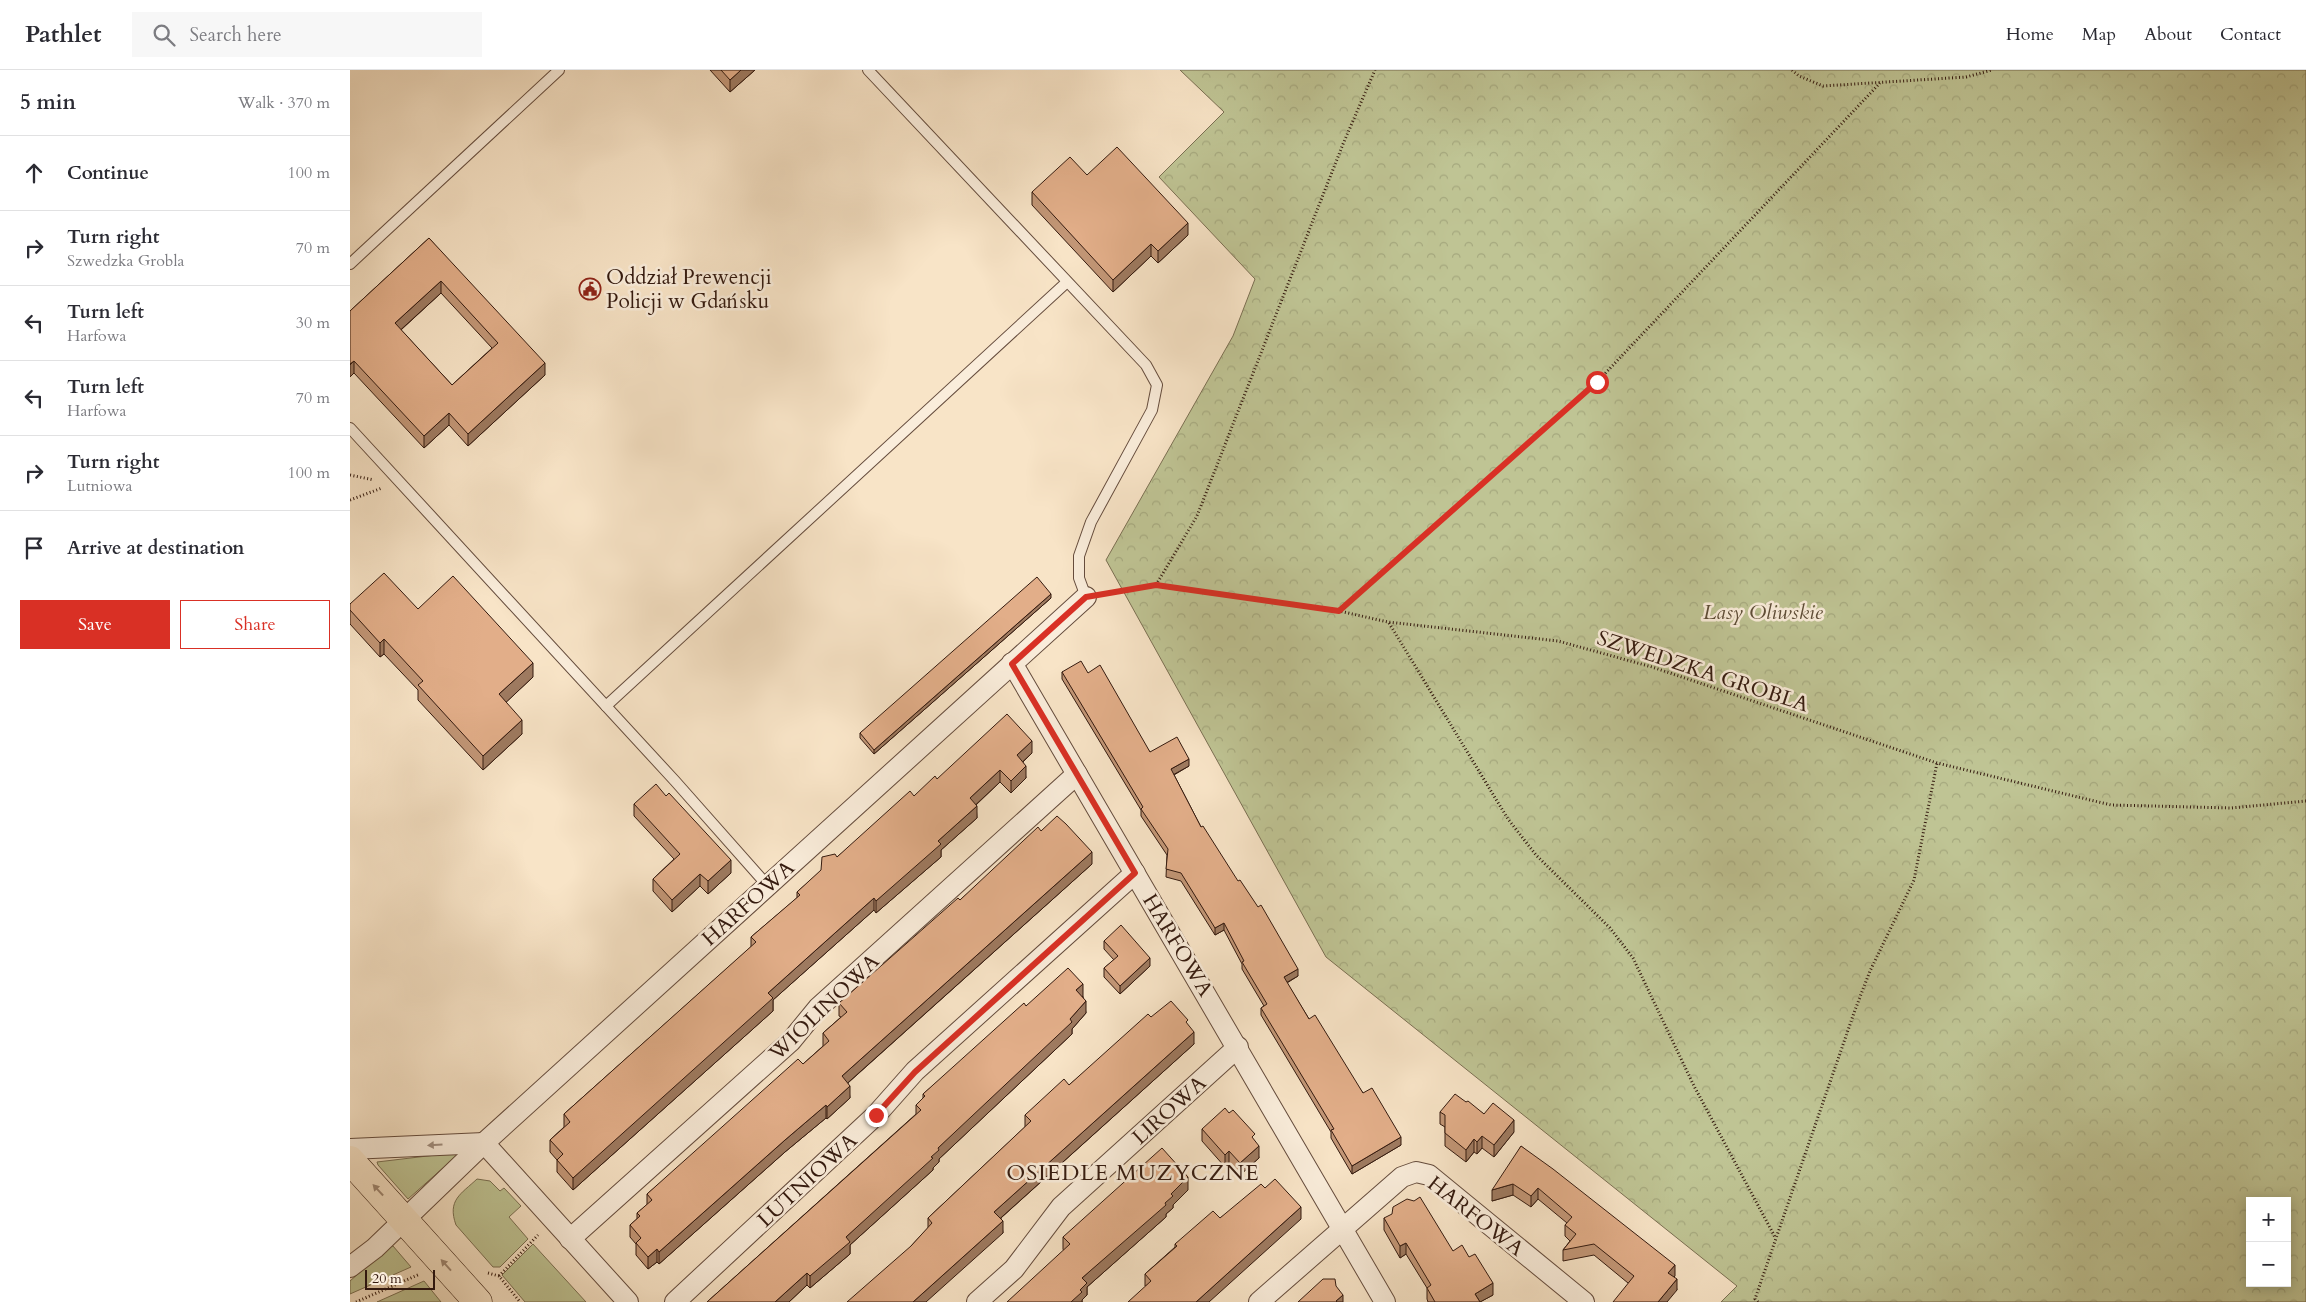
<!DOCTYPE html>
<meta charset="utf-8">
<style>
:root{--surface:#fff;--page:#f7f7f7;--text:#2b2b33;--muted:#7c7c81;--line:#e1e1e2;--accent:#d93025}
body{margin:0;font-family:Cardo,serif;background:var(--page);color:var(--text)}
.controls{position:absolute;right:15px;bottom:15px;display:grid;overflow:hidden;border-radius:0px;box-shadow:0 2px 12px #0003}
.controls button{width:45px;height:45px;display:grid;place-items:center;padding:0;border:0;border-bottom:1px solid var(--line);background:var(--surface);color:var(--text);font:25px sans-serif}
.scale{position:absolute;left:15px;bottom:12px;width:70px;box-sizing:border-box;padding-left:5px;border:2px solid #341a0f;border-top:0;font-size:14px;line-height:18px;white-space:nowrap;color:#341a0f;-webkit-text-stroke:4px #faeddb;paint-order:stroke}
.stop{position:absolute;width:15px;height:15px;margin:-11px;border:4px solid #d93025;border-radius:50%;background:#fff}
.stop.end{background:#d93025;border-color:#fff;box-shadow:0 1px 5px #0008}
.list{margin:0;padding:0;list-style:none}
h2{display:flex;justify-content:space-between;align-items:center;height:65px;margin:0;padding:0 20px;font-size:21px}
h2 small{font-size:16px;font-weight:400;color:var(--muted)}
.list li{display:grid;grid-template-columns:32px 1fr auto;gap:15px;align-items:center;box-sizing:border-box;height:75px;padding:0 20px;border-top:1px solid var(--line)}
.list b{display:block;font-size:19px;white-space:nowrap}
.list p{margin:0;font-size:16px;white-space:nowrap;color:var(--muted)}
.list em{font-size:16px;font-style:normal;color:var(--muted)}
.actions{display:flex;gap:10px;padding:15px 20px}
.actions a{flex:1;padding:11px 0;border:1px solid var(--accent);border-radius:0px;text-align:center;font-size:18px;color:var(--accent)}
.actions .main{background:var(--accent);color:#fff}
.icon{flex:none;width:28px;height:28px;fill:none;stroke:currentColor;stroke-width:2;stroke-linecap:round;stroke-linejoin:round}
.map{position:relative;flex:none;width:1956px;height:1232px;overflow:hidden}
header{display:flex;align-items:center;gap:30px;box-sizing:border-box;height:70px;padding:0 25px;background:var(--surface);border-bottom:1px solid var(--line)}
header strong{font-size:24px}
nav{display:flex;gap:28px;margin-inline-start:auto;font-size:18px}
.search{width:350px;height:45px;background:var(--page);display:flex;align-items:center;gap:12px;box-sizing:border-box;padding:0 18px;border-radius:0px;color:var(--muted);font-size:19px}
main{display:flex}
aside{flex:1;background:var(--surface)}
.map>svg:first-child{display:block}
</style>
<header>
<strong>Pathlet</strong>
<div class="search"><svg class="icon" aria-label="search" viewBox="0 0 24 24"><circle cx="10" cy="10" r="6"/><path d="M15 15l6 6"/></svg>Search here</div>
<nav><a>Home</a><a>Map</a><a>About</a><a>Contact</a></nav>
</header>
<main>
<aside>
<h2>5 min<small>Walk · 370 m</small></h2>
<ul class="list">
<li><svg class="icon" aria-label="ahead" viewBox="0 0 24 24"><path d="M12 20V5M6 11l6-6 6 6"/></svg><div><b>Continue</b></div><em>100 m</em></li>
<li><svg class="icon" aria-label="right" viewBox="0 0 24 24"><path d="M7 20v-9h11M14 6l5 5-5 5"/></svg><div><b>Turn right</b><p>Szwedzka Grobla</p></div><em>70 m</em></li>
<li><svg class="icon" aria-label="left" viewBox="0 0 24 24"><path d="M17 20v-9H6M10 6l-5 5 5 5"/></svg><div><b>Turn left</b><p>Harfowa</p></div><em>30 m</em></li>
<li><svg class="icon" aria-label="left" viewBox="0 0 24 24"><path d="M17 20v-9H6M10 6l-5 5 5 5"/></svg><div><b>Turn left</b><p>Harfowa</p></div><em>70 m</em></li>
<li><svg class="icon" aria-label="right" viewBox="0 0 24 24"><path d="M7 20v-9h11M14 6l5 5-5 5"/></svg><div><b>Turn right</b><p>Lutniowa</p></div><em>100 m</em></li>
<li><svg class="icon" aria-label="arrive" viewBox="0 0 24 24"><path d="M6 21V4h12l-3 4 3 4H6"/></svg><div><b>Arrive at destination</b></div></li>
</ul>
<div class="actions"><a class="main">Save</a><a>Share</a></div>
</aside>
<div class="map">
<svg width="1956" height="1232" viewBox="0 0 1956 1232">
<defs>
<pattern id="forest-crowns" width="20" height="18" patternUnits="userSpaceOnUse" patternTransform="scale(1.25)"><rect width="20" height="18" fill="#bfc494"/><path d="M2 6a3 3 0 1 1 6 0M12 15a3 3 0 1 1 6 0" fill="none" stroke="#a5a87e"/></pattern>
</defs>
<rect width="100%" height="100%" fill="#f8e4c7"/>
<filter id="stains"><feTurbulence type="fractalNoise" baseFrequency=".004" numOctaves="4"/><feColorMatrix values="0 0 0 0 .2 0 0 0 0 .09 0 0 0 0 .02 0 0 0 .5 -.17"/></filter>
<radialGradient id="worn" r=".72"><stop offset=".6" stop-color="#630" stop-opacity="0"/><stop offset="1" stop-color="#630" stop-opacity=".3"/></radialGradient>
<g fill="#bfc494" stroke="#7a6f52">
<path d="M111 1082 58 1129 28 1095 27 1092Z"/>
<path d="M127 1109 140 1111 150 1121 154 1118 171 1136 159 1147 178 1169 150 1197H143L106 1155C97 1130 111 1124 127 1109Z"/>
<path d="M183 1174 236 1232H175L152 1205Z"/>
<path d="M40 1176H43L61 1197 0 1224V1211Z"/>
<path d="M74 1211 91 1232H27Z"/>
</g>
<path fill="url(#forest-crowns)" stroke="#7a6f52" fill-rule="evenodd" d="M830 0H1956V1232H1371L1387 1216 976 887 756 490 883 266 905 209 809 107 874 42ZM1900 1131H1937V1213H1900Z"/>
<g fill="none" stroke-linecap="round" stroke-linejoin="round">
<g stroke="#654c3d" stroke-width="12">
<g id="service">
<path d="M518 0 796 295 807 315 802 340 741 452 729 486V508L736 527"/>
<path d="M0 194 209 0"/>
<path d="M0 358 325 711 417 815"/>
<path d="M256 636 717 212"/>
</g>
</g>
<g stroke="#654c3d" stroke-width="22">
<g id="minor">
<path d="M662 593 1035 1232"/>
<path d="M134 1073 278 1232"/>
<path d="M0 1079 134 1073"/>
<path d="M220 1169 441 971 468 938 727 704"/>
<path d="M0 1197 25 1178 134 1073 736 527"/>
<path d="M325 1232 526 1045 565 1001 785 803"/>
<path d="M627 1232 664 1199 711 1137 888 977"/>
<path d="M909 1232 1052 1107 1066 1102 1079 1105 1234 1232"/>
</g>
</g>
<g stroke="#341a0f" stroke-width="29">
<path id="primary" d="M0 1090 128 1232"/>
</g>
<g stroke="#341a0f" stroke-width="3" stroke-dasharray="1 2.5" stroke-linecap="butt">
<path d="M1442 0 1449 6 1473 16 1616 7 1642 0"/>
<path d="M0 405 24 410"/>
<path d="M0 430 32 418"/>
<path d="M806 515 847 446 993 74 1025 0"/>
<path d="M756 523 806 515 989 541 1038 552 1208 571 1302 597 1587 693 1761 735 1881 738 1956 731"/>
<path d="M989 541 1247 312 1530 13"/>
<path d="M1039 553 1158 749 1186 785 1260 858 1283 888 1344 1016 1425 1167"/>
<path d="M138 1203 149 1206 170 1232"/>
<path d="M149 1206 188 1165"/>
<path d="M6 1232 70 1204"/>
<path d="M1408 1232 1405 1229 1505 940 1520 901 1564 810 1587 693"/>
</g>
<use href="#service" stroke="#faeddb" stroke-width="10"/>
<use href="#minor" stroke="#faeddb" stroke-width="20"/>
<use href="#primary" stroke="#f8e4c7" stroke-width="28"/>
</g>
<g fill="#c29676" stroke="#341a0f" fill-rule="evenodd">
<path d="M360 0H405L380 22Z"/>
<path d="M737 105 838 165 808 193 801 186 763 222 682 135V122Z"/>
<path d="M79 168 195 305 118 376 99 355 74 378 4 303 0 306V241ZM91 223 142 278 102 315 51 260Z"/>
<path d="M701 528 524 684 510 668V663Z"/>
<path d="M0 534 68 539 183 607 156 632 172 664 133 700 68 630V620L34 584 30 587 0 554Z"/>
<path d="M712 602 738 603 800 682 839 696 824 705 851 757 948 906 937 913 959 949 1051 1075 1002 1104 981 1068V1062L911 945V938L914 936 892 899V894L874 860 865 865 831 811 816 807 817 785 791 746V740L712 609Z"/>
<path d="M682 683 673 692 676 708 661 723 650 712 626 735 627 748 591 780V787L526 843 524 840 423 930V941L223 1120 207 1102V1090L200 1082V1070L214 1057V1044L401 877V867L447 828V822L487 787 564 726 587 709Z"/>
<path d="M284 734 381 803 358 824 350 816 322 842 303 821V809L324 789 284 746Z"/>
<path d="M691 761 742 794 498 1013 500 1028 477 1049 476 1048 435 1082 309 1194 307 1192 298 1199 286 1185V1174L280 1167V1155L287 1149V1143L297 1135V1124L453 994 473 976V963L491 947 489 946V933Z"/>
<path d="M754 871 800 896 770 924 754 907V898L764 890 754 879Z"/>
<path d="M733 926 736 943 722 959V964L589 1089V1092L583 1098V1100L500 1175V1184L460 1218 457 1215 439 1232H357L566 1044V1035L573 1029V1024L676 936Z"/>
<path d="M801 947 838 955 844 974 651 1148 653 1163 561 1176 578 1158V1148L675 1057V1045L719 1015Z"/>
<path d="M1116 1032 1134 1044 1164 1062 1144 1087 1132 1078 1127 1084 1124 1082 1116 1092 1095 1076V1057L1090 1054V1042Z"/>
<path d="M852 1059 905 1071 909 1088 890 1105 879 1093 875 1097 852 1071Z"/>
<path d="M1171 1076 1325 1206 1324 1207 1327 1220 1278 1213 1244 1185 1213 1191V1180L1220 1171 1215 1166V1155L1217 1153 1188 1129 1181 1137 1163 1125 1142 1131Z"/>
<path d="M915 1118 951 1149 795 1216V1204L825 1177V1174L870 1148Z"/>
<path d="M838 1120 823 1135V1138L816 1144V1147L737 1217V1225L732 1230V1232L713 1179V1167Z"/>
<path d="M1034 1148 1103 1181 1143 1225 1130 1232H1078L1077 1229V1218L1056 1184 1050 1188 1034 1160Z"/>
</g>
<g fill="#9e7a60" stroke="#341a0f">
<path d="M391 0H405L380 22V10Z"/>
<path d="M838 153V165L808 193V181Z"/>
<path d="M801 174V186L763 222V210Z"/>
<path d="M91 211V223L45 265V253Z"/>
<path d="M4 291V303L0 307V295Z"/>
<path d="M195 293V305L118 376V364Z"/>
<path d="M99 343V355L74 378V366Z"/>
<path d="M701 524V528L524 684V680Z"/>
<path d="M34 569V584L30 587V573Z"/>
<path d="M183 593V607L149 639V624Z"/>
<path d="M172 650V664L133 700V686Z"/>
<path d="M682 671V683L667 697V685Z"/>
<path d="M839 689V696L821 706V699Z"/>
<path d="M676 696V708L661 723V711Z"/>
<path d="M650 700V712L620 740V728Z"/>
<path d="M627 736V748L591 780V787L526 843V831L588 771Z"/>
<path d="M742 782V794L492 1018V1006Z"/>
<path d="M381 790V803L358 824V811Z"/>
<path d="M350 804V816L322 842V830Z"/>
<path d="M524 828V840L423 930V941L223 1120V1108L418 923Z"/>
<path d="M874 853V860L865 865V858Z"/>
<path d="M800 888V896L770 924V916Z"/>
<path d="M948 899V906L934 914V907Z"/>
<path d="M733 914V926L726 932V920Z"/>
<path d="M736 931V943L722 959V964L589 1089V1092L583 1098V1100L500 1175V1184L460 1218V1206L496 1167 581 1087 588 1078 720 949Z"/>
<path d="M844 962V974L644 1154V1142Z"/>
<path d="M500 1016V1028L477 1049V1037Z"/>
<path d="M476 1035V1048L435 1082 309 1194V1182L435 1070Z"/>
<path d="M1164 1050V1062L1144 1087V1075Z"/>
<path d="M1132 1066V1078L1127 1084V1072Z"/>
<path d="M1051 1067V1075L1002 1104V1096Z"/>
<path d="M1124 1069V1082L1116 1092V1080Z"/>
<path d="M909 1076V1088L890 1105V1093Z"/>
<path d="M879 1081V1093L875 1097V1085Z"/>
<path d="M838 1107V1120L823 1135V1138L816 1144V1147L737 1217V1225L732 1230V1232H721L730 1220 732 1208 815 1133 821 1124Z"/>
<path d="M1163 1114V1125L1142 1131V1120Z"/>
<path d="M1188 1118V1129L1181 1137V1126Z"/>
<path d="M951 1137V1149L859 1232H846Z"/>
<path d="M653 1151V1163L576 1232H563Z"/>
<path d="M1056 1173V1184L1050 1188V1176Z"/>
<path d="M307 1179V1192L298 1199V1187Z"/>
<path d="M1325 1195V1206L1318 1214V1203Z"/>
<path d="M457 1203V1215L439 1232H425Z"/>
<path d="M1327 1209V1220L1317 1232H1308Z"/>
<path d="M1143 1213V1225L1130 1232 1125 1224Z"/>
<path d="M993 1225V1232H986V1231Z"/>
</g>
<g fill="#e2ae89" stroke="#341a0f" fill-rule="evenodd">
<path d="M371 0H391L380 10Z"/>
<path d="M767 77 838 153 808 181 801 174 763 210 682 122 720 87 737 105Z"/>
<path d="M79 168 195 293 118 364 99 343 74 366 4 291 0 294V241ZM91 211 148 273 102 315 45 253Z"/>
<path d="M34 503 68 539 103 506 183 593 149 624 172 650 133 686 68 615 73 611 34 569 30 573 0 540V534Z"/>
<path d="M687 507 701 524 524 680 510 663Z"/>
<path d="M731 591 738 603 750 595 800 682 827 667 839 689 821 699 851 757 853 756 888 811 890 810 908 837 911 835 948 899 934 907 959 949 965 945 1013 1023 1022 1018 1051 1067 1002 1096 981 1060 984 1059 911 938 917 934 892 892 894 891 874 853 865 858 831 803 816 799 818 779 791 739 793 737 712 602Z"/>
<path d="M657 644 682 671 667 685 676 696 661 711 650 700 620 728 627 736 588 771 591 774 526 831 524 828 418 923 423 928 223 1108 207 1090 213 1084 200 1070 220 1052 214 1044 406 872 401 867 450 825 447 822 471 800 472 787 485 784 487 787 560 721 564 726 585 706 587 709Z"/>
<path d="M306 714 316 726 319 723 381 790 358 811 350 804 322 830 303 809 330 784 284 734Z"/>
<path d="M707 746 716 754 742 782 492 1006 500 1016 477 1037 476 1035 435 1070 309 1182 307 1179 298 1187 286 1173 291 1168 280 1155 290 1146 287 1143 302 1130 297 1124 448 989 453 994 479 971 473 963 497 942 489 933 608 828 610 830 688 757 691 761Z"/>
<path d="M771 855 800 888 770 916 754 898 768 886 754 871Z"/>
<path d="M718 898 733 914 726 920 736 931 720 949 722 952 588 1078 589 1080 581 1087 583 1088 496 1167 500 1172 460 1206 457 1203 425 1232H357L571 1040 566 1035 575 1026 573 1024 674 933 676 936Z"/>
<path d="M821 931 838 950 836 952 844 962 644 1142 653 1151 563 1232H497L561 1176 582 1153 578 1148 681 1051 675 1045 714 1009 719 1015 798 944 801 947Z"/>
<path d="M1105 1024 1116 1032 1118 1031 1134 1044 1143 1033 1164 1050 1144 1075 1132 1066 1127 1072 1124 1069 1116 1080 1095 1063V1045L1090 1042Z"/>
<path d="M875 1038 879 1043 883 1040 905 1064 902 1067 909 1076 890 1093 879 1081 875 1085 852 1059Z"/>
<path d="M1171 1076 1203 1099 1325 1195 1318 1203 1327 1209 1308 1232H1263L1284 1206 1244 1174 1213 1180 1226 1164 1215 1155 1222 1147 1188 1118 1181 1126 1163 1114 1142 1120Z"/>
<path d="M812 1078 838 1107 821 1124 823 1126 815 1133 816 1135 732 1208 737 1213 730 1220 732 1222 721 1232H657L720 1174 713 1167Z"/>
<path d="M925 1109 951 1137 846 1232H778L801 1211 795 1204 827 1176 825 1174 863 1141 870 1148 911 1114 915 1118Z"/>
<path d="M1070 1127 1103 1181 1112 1175 1119 1187 1125 1184 1143 1213 1125 1224 1130 1232H1085L1077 1218 1081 1215 1056 1173 1050 1176 1034 1148 1042 1144 1043 1137 1057 1129 1064 1131Z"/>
<path d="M973 1209H985L986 1216 993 1225 986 1231 987 1232H948Z"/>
</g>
<defs><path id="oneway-solid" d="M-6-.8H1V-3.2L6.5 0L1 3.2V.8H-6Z" transform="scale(1.25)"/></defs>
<use fill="#a18e7f" href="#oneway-solid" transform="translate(85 1075) rotate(177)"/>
<g fill="#a08974">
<use href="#oneway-solid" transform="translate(28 1120) rotate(-133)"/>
<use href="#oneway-solid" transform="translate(96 1195) rotate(-132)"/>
</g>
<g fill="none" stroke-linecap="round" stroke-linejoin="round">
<path stroke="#d93025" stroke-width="6" d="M526 1045 565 1002 785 803 662 594 736 527 806 515 989 541 1247 312"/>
</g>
<defs>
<g id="civic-ring" transform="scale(1.125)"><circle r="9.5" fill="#faeddb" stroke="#8f2418" stroke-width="1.5"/><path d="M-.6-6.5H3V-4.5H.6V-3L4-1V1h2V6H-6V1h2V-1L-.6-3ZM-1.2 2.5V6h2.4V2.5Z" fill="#8f2418"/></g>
</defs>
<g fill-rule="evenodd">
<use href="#civic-ring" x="240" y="219"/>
</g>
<g text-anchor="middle" stroke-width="5" stroke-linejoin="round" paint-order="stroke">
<g font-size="21" fill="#341a0f" stroke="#faeddb" text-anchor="start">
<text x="256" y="214">Oddział Prewencji<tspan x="256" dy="24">Policji w Gdańsku</tspan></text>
</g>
<g font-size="21" font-style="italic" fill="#5e4d37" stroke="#faeddb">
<text x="1413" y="549">Lasy Oliwskie</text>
</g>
<g font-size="21" fill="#341a0f" stroke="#faeddb">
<text transform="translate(1353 601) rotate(18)" y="7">SZWEDZKA GROBLA</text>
<text transform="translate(398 833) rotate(-42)" y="7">HARFOWA</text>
<text transform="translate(828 875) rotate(59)" y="7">HARFOWA</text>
<text transform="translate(474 937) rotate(-44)" y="7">WIOLINOWA</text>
<text transform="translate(819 1040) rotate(-42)" y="7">LIROWA</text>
<text transform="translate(457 1110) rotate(-43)" y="7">LUTNIOWA</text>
<text transform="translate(1126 1146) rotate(38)" y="7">HARFOWA</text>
</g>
<g font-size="22" letter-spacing="1" fill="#341a0f" stroke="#faeddb">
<text x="783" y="1110">OSIEDLE MUZYCZNE</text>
</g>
</g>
<rect width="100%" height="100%" filter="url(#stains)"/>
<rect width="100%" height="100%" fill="url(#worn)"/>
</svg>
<div class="controls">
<button>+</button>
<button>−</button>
</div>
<div class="scale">20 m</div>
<div class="stop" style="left:1247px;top:312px"></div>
<div class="stop end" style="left:526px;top:1045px"></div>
</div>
</main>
